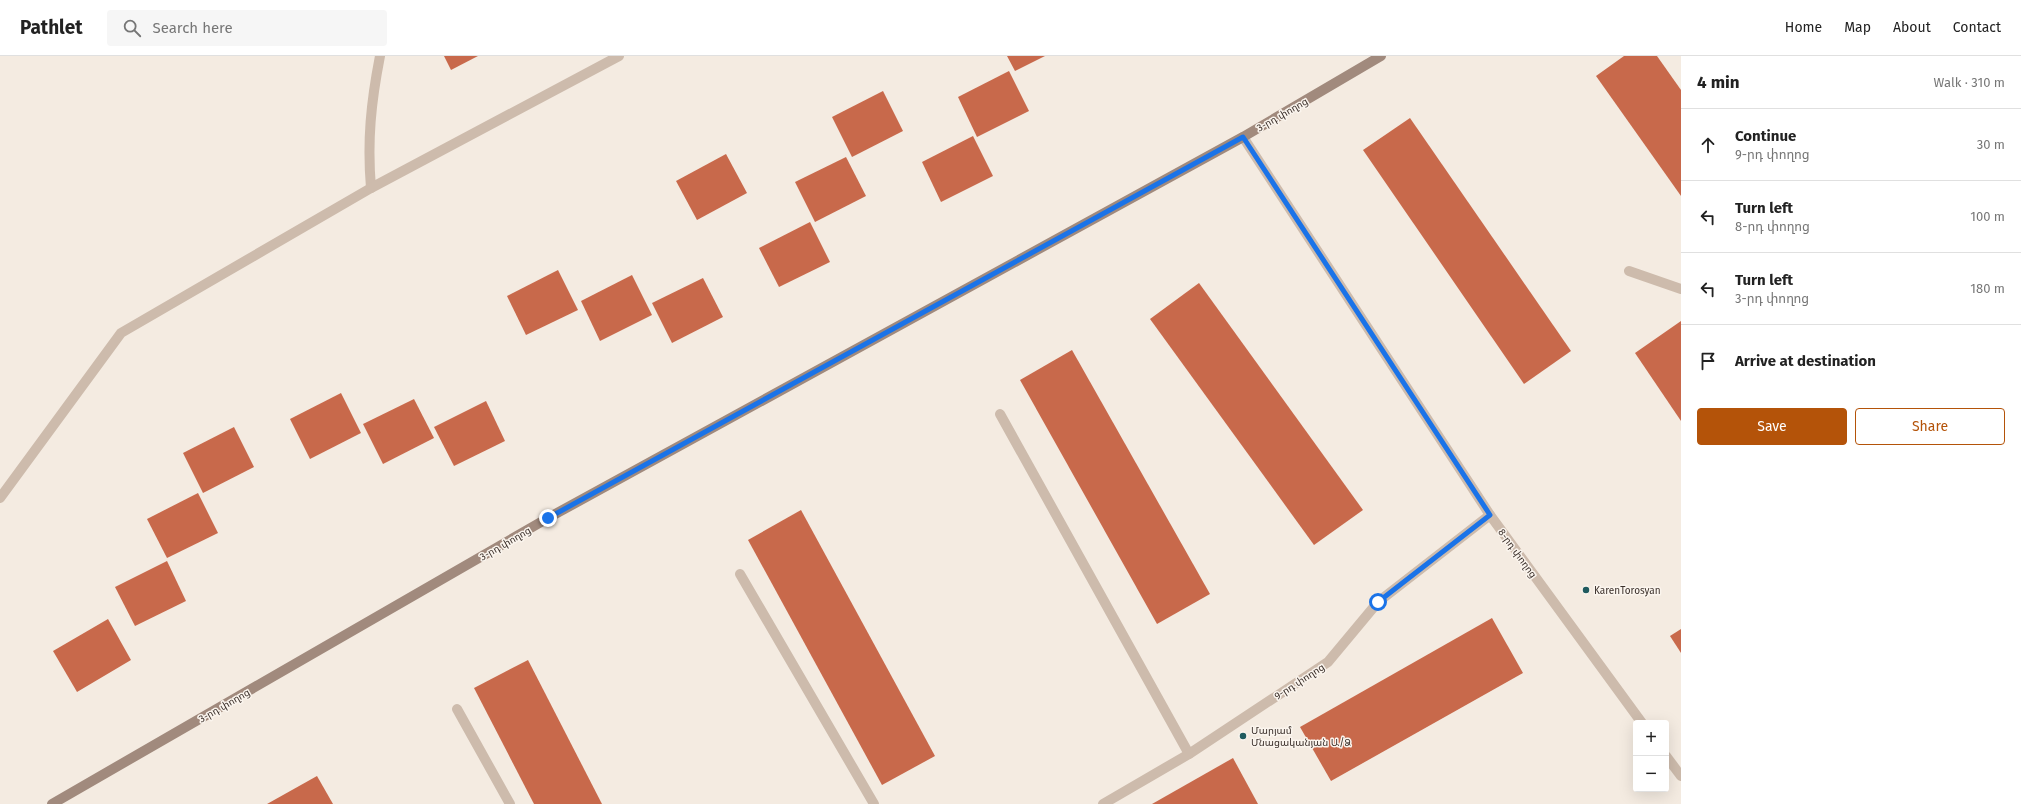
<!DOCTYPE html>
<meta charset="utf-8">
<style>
:root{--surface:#fff;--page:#f6f6f6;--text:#222;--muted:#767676;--line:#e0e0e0;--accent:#b45309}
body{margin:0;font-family:"Fira Sans","Noto Sans Armenian",sans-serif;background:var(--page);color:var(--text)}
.controls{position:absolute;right:12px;bottom:12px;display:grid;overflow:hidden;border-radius:4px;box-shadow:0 4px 16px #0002}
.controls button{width:36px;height:36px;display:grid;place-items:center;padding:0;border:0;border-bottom:1px solid var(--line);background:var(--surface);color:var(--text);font:20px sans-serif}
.stop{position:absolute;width:12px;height:12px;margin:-9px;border:3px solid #1a73e8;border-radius:50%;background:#fff}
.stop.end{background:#1a73e8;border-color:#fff;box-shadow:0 1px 4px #0008}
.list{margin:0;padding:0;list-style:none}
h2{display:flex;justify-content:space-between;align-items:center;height:52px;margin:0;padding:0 16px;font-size:17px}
h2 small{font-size:13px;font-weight:400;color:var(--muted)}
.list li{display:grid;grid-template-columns:26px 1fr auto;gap:12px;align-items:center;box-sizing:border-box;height:72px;padding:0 16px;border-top:1px solid var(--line)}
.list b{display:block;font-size:15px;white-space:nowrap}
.list p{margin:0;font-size:13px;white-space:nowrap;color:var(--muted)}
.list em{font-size:13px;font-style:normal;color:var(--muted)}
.actions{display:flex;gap:8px;padding:12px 16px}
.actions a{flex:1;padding:9px 0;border:1px solid var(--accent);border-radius:4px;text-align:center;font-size:14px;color:var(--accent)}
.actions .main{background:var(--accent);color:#fff}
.icon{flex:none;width:22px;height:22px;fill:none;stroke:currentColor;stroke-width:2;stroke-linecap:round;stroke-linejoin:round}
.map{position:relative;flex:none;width:1681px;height:748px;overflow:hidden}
header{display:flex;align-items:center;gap:24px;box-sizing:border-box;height:56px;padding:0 20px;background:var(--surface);border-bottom:1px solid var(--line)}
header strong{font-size:19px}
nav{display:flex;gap:22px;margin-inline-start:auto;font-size:14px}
.search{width:280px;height:36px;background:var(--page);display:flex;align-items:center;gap:10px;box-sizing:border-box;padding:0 14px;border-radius:4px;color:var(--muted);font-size:15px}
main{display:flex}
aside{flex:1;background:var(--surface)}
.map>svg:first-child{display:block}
</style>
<header>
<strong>Pathlet</strong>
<div class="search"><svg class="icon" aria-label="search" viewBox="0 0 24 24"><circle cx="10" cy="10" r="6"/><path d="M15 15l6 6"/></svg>Search here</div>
<nav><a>Home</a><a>Map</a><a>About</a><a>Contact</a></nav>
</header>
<main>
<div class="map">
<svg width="1681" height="748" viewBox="0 0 1681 748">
<rect width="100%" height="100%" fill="#f4ebe1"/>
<g fill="#c8694b">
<path d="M444 0H478L451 14Z"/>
<path d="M1007 0H1045L1015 15Z"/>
<path d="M1624 0H1657L1681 34V140L1596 20Z"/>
<path d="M1009 15 1029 55 977 81 958 41Z"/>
<path d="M883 35 903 75 852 101 832 61Z"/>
<path d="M1410 62 1571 295 1524 328 1363 94Z"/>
<path d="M973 80 993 120 941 146 922 106Z"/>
<path d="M726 98 747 137 697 164 676 125Z"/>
<path d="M846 101 866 140 815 166 795 126Z"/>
<path d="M810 166 830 206 779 231 759 192Z"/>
<path d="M558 214 578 254 526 279 507 240Z"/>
<path d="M632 219 652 259 600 285 581 245Z"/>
<path d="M703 222 723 261 672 287 652 247Z"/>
<path d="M1199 227 1363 454 1314 489 1150 263Z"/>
<path d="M1681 265V365L1635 297Z"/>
<path d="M1072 294 1210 538 1157 568 1020 324Z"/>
<path d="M341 337 361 377 310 403 290 363Z"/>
<path d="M414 343 434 382 383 408 363 368Z"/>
<path d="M486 345 505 385 454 410 434 371Z"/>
<path d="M234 371 254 411 203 437 183 397Z"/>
<path d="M198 437 218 477 167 502 147 463Z"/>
<path d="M801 454 935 700 882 729 748 484Z"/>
<path d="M167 505 186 545 135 570 115 531Z"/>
<path d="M1492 562 1523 617 1331 725 1300 671Z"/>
<path d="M108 563 131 604 77 636 53 595Z"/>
<path d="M1681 573V597L1670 580Z"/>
<path d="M528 604 602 748H534L474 632Z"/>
<path d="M1233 702 1258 748H1152Z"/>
<path d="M317 720 333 748H267Z"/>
</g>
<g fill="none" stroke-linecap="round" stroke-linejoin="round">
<g stroke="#cdbbac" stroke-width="10">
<path d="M371 132C367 85 371 46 380 0"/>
<path d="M1629 215 1681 233"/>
<path d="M1000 358 1189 698"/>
<path d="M740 518 874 748"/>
<path d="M457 653 510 748"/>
</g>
<g stroke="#cdbbac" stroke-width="10">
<path d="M1243 81 1490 459 1642 667"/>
<path d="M0 442 121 277 371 132 619 0"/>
<path d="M1666 700 1681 720"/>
<path d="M1103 748 1189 698 1328 606 1378 546 1490 459"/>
</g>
<path stroke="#a18a7d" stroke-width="10" d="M52 748 548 462 1243 81 1381 0"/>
</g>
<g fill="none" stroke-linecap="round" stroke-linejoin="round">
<path stroke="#1a73e8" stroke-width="5" d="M548 462 1243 81 1490 459 1378 546"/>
</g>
<g fill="#1f5a5e" stroke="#fbf5ee" stroke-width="1.5">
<circle cx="1586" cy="534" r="4"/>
<circle cx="1243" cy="680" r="4"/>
</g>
<g text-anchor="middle" stroke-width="3" stroke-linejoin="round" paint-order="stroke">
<g font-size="10" fill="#3b302b" stroke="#fbf5ee">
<text transform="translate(1282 58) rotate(-30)" y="4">3-րդ փողոց</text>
<text transform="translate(505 487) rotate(-30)" y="4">3-րդ փողոց</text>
<text transform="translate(1518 497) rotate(54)" y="4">8-րդ փողոց</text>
<text transform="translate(1299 625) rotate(-33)" y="4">9-րդ փողոց</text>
<text transform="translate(224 649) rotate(-30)" y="4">3-րդ փողոց</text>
</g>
<g font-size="10" fill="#3b302b" stroke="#fbf5ee" text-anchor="start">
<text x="1594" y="538">KarenTorosyan</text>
<text x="1251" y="678">Մարյամ<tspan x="1251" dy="12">Մնացականյան Ա/Ձ</tspan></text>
</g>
</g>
</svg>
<div class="controls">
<button>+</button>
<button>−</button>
</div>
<div class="stop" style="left:1378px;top:546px"></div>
<div class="stop end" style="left:548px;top:462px"></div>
</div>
<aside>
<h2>4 min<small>Walk · 310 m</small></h2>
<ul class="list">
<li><svg class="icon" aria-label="ahead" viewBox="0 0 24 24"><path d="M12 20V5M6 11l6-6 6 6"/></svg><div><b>Continue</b><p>9-րդ փողոց</p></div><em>30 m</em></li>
<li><svg class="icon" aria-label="left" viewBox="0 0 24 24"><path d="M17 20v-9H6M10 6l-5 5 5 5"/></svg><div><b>Turn left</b><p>8-րդ փողոց</p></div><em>100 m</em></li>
<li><svg class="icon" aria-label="left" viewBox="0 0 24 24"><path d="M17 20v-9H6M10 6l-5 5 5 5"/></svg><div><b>Turn left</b><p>3-րդ փողոց</p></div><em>180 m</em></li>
<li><svg class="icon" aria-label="arrive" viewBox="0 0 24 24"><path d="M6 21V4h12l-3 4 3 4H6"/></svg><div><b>Arrive at destination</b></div></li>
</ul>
<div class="actions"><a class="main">Save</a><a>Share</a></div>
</aside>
</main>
